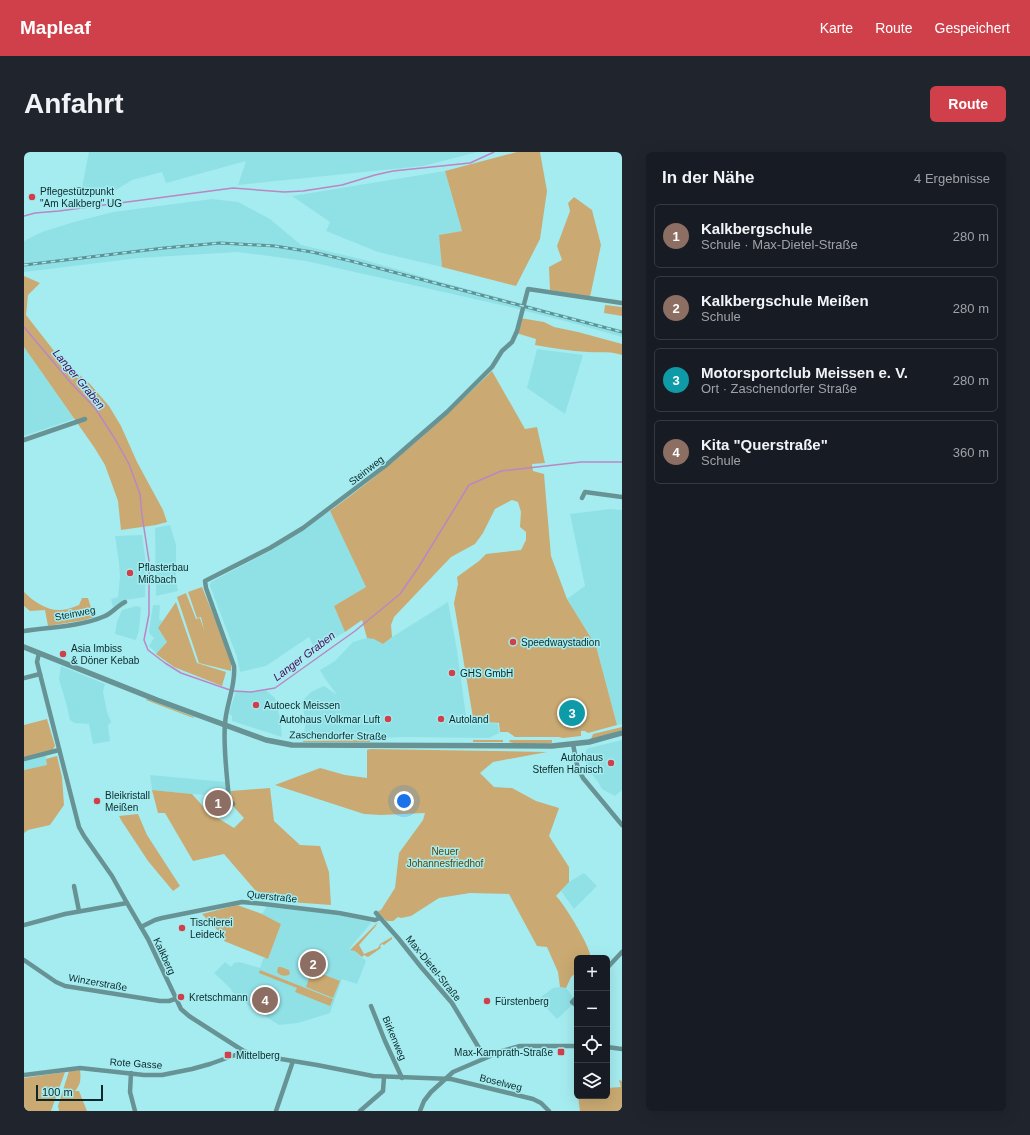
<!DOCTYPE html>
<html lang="de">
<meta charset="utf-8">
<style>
:root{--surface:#171b24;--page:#20242c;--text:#f1f3f6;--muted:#9ea1a6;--line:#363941;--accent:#d0404a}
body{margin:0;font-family:Helvetica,sans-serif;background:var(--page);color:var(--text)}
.controls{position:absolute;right:12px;bottom:12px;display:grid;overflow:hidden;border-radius:6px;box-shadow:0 4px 16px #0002}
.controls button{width:36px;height:36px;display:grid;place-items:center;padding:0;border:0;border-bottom:1px solid var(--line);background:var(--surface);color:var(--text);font:20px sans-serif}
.scale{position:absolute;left:12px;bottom:10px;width:67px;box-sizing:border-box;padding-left:4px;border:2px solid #0b292b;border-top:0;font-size:11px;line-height:14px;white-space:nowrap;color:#0b292b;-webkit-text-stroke:3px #a5ecf0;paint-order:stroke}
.you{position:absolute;left:380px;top:649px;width:14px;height:14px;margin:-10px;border:3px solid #fff;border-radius:50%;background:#1a73e8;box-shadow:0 0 0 6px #1a73e833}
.badge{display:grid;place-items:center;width:26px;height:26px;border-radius:50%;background:var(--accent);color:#fff;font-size:13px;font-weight:700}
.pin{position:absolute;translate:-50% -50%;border:2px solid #fff;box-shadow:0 1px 4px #0006}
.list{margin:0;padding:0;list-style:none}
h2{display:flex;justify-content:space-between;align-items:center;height:52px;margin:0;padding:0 16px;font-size:17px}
h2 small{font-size:13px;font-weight:400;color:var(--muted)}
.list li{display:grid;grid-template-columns:26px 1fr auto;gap:12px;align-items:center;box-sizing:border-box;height:64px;margin:0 8px 8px;padding:0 8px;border:1px solid var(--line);border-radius:6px}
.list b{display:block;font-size:15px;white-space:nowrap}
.list p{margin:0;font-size:13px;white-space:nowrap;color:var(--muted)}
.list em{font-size:13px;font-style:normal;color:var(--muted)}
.icon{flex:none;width:22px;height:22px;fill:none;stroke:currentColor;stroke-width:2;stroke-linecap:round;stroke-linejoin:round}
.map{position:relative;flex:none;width:598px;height:959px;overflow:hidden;border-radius:6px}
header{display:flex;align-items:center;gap:24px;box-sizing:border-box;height:56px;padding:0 20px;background:var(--accent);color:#fff}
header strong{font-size:19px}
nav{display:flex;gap:22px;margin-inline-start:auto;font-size:14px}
.intro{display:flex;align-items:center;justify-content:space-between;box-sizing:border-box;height:96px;padding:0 24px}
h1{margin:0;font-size:28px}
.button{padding:10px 18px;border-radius:6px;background:var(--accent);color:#fff;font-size:14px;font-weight:700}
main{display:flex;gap:24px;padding:0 24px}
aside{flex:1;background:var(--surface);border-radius:6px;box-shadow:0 4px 16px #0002}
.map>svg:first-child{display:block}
</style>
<header>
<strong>Mapleaf</strong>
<nav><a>Karte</a><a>Route</a><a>Gespeichert</a></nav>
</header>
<div class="intro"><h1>Anfahrt</h1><a class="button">Route</a></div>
<main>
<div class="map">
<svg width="598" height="959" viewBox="0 0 598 959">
<rect width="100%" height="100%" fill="#a5ecf0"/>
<g fill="#90e1e6">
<path d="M65 0H454L399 14 214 33 222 9 142 31 138 20 108 28 84 43 56 45Z"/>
<path d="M421 19 438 79 416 83 418 115 354 100 302 79 306 70 268 44Z"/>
<path d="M188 47 214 50 246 67 277 93 337 107 417 130 590 176 598 178V185L556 173 486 155 282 109 214 100 115 106 0 120V89L18 80 50 70 89 60Z"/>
<path d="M0 195 50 267 0 284Z"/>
<path d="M513 197 559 203 541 262 503 236Z"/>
<path d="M586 357 598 358V572L593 573 572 494 543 447 561 434 546 362Z"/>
<path d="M306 359 342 435 310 454 321 480 291 498 285 485 242 514 216 520 213 505 186 434 187 430 248 398Z"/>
<path d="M146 373 152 393V428L154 439 132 444 131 376Z"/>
<path d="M118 383 122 412 121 445 101 448 89 455 87 447 94 445 96 425 95 411 91 384Z"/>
<path d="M424 450 433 498 442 564 461 570 474 572 475 581 465 586 380 585 302 588 279 587 282 569 277 550 287 540 300 534 313 543 300 525 296 518 311 509 329 490 343 486H350L359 492 368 485Z"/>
<path d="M129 453H136L135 467 139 469 134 476 143 490 133 502 125 494 130 486 126 482 125 479Z"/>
<path d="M112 454 117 455 115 478 112 488 91 482 93 470 98 458Z"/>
<path d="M37 514 81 532 79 540 83 560 87 570 84 573 86 589 69 592 65 572 51 571 46 568 42 551 35 527Z"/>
<path d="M242 538 251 546 256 566 258 585 208 569V564L205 561 212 539 227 540Z"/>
<path d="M598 588V638L591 644 578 637 574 630 563 616 561 603 562 598 565 596Z"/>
<path d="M21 600 24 613 0 618V604Z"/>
<path d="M126 623 202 630V644L168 642 128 638Z"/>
<path d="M560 721 573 734 550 757 537 739 545 730Z"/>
<path d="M243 754 310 762 345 769 347 771 325 797 331 799 342 809 333 832 318 827 306 861 274 871 255 873 228 856 207 839 208 838 190 821 201 810 207 815 210 811 215 810 236 816 240 805 244 807 257 772 238 762Z"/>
<path d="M536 835 542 836 549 845 548 853 533 867 514 847 529 836Z"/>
</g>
<g fill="#caaa72">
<path d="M493 0H516L523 39 516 87 492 134 418 115 415 83 438 79 421 19Z"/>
<path d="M550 45 568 58 577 93 566 145 526 138 525 115 538 108 533 94 546 59 544 51Z"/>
<path d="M0 124 16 131 4 143 2 163 34 204 66 232 85 254 97 274 113 310 139 358 143 370 132 373 97 378 94 349 81 313 70 295 0 195Z"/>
<path d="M581 153 598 155V164L580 161Z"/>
<path d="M496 166 520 170 530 175 554 180 598 192V203C587 199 575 201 564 200 546 199 528 196 511 193L512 187 492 181Z"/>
<path d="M468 219 501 277 513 275 521 311 508 312 509 319 520 322 527 404 543 447 572 494 593 573 564 581 561 579H557V584L539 586 535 585H491L484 580H476L475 571 461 570 449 566 430 451 434 432 433 425 455 409 462 402 497 398 502 388V380L496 375 497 360 494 350 488 348 471 357 459 381 451 392 427 405 370 465 367 473 368 485 359 492 350 487 343 486 338 468 321 480 310 454 342 435 306 359C364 317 417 269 468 219Z"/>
<path d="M178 435 193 472 207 511V519L175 511 153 445 162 441 172 467 176 466 180 478 177 465 173 466 164 440Z"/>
<path d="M0 440C9 449 23 459 37 458 43 458 49 455 55 453L58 446H64L70 465 61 468 24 474 21 458 6 459 0 454Z"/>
<path d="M152 450 173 511 202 520 198 534 150 515 132 502 143 490 134 476Z"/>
<path d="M123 547 170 565V566L164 564 122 548Z"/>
<path d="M23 567 31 594 28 599 0 605V573Z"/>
<path d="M598 575V578L567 587 569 582Z"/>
<path d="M346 588V590H279V589Z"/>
<rect x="449" y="588" width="30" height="2"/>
<path d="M486 588H528V591L494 592 485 590Z"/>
<path d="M346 597 523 600 469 610 456 621 470 635 488 636 512 649 535 656 525 684 545 715V730L532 744C541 753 566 794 567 806H553V820L547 825 542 836 536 835 534 820 523 795 513 794 485 742 446 741 415 746 387 764 377 766 374 765 369 769H363L353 760 357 758 371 736 375 701 399 668 401 661 357 663 340 662 251 633 296 616 321 623 343 626V598Z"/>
<path d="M33 604 38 625 40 653 26 673 4 678 0 681V618L23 613 22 607Z"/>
<path d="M246 636 250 669 276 693 296 694 305 720 307 753 252 749 231 738 200 702 169 709 141 661H134L128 638 168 642 184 660 210 676 220 666 208 653 207 639Z"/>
<path d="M114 662 123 683 156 734 149 739 124 709 97 668 95 664Z"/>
<path d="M213 753 238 762 257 772 244 807 200 789 201 786 178 762Z"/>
<path d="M354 770 351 775 335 793 340 802 354 796 356 792 368 785V787L360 793 358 792 356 794 357 796 344 805 340 803 338 805 331 799 326 798Z"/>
<path d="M254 815H257L265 818 266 822C262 825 256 824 253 820Z"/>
<path d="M236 818 309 847 306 854 271 840 273 836 235 821Z"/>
<path d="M288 818 316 829 309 846 282 835Z"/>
<path d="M56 918C57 927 57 932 51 939H55L63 959H35L34 954 45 919Z"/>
<path d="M41 920 27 959H0V926Z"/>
<path d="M595 928 598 929V959H556L554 944H583V936L597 935Z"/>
</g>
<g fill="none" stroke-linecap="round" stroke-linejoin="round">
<g stroke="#bb86c5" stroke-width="1.5">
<path d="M0 64 11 61 35 59 209 36 260 40 279 39 318 33 351 23 369 19 446 11 470 0"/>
<path d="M0 175 47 231 71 256 91 287 105 312 116 342 118 363 125 409V462L120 488 124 498 141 511 157 521 206 538"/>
<path d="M209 539 227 540 251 536 331 479 376 442 394 416 445 333 477 319 557 310H598"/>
</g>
<g stroke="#679395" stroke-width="4.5">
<path d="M0 288 61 267"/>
<path d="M558 346 561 340 598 345"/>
<path d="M0 479C26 475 56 475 81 464 87 462 93 454 101 450"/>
<path d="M15 501 13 510 16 522 55 675 60 684 88 724 103 751 124 787 157 857 165 864 218 898 227 902 293 913 349 924 427 927 509 947 517 951 525 959"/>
<path d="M0 526 16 522"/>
<path d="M549 592 553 613 559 626 598 673"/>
<path d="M0 607 35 598"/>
<path d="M209 652 205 647C203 624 199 594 201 572 202 552 212 534 210 514L182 436 181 429 246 396 279 376 361 314 423 260 468 215 478 199 488 190 493 179 504 137 598 151"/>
<path d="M50 734 55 759"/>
<path d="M352 761 374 786 397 815 428 851 461 906"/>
<path d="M0 773 41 762 103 751"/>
<path d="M117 775 131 768 138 766 218 750 240 752 315 761 351 768 356 766"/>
<path d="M0 808 32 830 41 834 136 849H145L151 847"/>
<path d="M583 816 598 800"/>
<path d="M553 845 548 850 553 854"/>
<path d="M347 854 361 889 378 926"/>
<path d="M583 886 584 895"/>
<path d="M583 895 598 897"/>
<path d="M107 921 106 940 111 959"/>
<path d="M0 923 56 916 120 923H138L168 917 186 912 214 902 218 898"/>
<path d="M252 959 269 909"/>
<path d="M336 959 359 939 360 925"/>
<path d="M396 959 400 949 407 940 429 920 478 899 496 894H553"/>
</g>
<path stroke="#679395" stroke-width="5.5" d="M0 495 133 548 242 588 268 593 528 594 565 590 598 581"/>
<g stroke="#5e9295" stroke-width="3">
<path id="rail" d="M0 113 140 96 196 91 251 94 288 100 327 109 598 180"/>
</g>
<use href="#rail" stroke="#a5ecf0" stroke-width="1.5" stroke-dasharray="4.5" stroke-linecap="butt"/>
</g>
<g fill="#d0404a" stroke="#a5ecf0" stroke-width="1.5">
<circle cx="8" cy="45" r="4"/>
<circle cx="106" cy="421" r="4"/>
<circle cx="489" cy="490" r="4"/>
<circle cx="39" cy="502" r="4"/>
<circle cx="428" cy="521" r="4"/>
<circle cx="232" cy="553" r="4"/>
<circle cx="364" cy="567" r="4"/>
<circle cx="417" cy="567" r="4"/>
<circle cx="587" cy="611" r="4"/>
<circle cx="73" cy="649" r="4"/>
<circle cx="158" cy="776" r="4"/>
<circle cx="157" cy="845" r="4"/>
<circle cx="463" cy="849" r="4"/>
<rect x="533" y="896" width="8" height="8" rx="2"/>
<rect x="200" y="899" width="8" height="8" rx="2"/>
</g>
<g text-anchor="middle" stroke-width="3" stroke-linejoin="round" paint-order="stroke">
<g font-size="10" fill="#0b292b" stroke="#a5ecf0" text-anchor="start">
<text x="16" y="43">Pflegestützpunkt<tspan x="16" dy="12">"Am Kalkberg" UG</tspan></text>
<text x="114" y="419">Pflasterbau<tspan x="114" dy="12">Mißbach</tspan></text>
<text x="497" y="494">Speedwaystadion</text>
<text x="47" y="500">Asia Imbiss<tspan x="47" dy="12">&amp; Döner Kebab</tspan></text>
<text x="436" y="525">GHS GmbH</text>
<text x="240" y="557">Autoeck Meissen</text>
<text x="356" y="571" text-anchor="end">Autohaus Volkmar Luft</text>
<text x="425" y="571">Autoland</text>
<text x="579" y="609" text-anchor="end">Autohaus<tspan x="579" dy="12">Steffen Hanisch</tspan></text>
<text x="81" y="647">Bleikristall<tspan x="81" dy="12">Meißen</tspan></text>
<text x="166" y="774">Tischlerei<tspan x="166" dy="12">Leideck</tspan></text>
<text x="165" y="849">Kretschmann</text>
<text x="471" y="853">Fürstenberg</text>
<text x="529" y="904" text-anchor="end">Max-Kamprath-Straße</text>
<text x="212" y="907">Mittelberg</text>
</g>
<g font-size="10" fill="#0b292b" stroke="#a5ecf0">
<text transform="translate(342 318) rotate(-38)" y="4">Steinweg</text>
<text transform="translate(51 461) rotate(-11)" y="4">Steinweg</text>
<text transform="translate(314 583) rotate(1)" y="4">Zaschendorfer Straße</text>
<text transform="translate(248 744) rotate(6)" y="4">Querstraße</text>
<text transform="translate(141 804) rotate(65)" y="4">Kalkberg</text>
<text transform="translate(410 816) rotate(51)" y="4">Max-Dietel-Straße</text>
<text transform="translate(74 830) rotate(10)" y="4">Winzerstraße</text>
<text transform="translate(371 886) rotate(67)" y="4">Birkenweg</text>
<text transform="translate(112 911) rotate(4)" y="4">Rote Gasse</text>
<text transform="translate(477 930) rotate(14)" y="4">Boselweg</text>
</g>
<g font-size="10" fill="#604405" stroke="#a5ecf0">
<text x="421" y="703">Neuer<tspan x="421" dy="12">Johannesfriedhof</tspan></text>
</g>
<g font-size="11" font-style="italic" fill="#4c0757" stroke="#a5ecf0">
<text transform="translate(55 227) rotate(50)" y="4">Langer Graben</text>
<text transform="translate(280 504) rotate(-37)" y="4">Langer Graben</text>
</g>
</g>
</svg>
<div class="controls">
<button>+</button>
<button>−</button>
<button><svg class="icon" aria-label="locate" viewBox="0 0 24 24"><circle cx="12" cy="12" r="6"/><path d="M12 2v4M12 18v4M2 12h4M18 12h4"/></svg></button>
<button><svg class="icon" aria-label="layers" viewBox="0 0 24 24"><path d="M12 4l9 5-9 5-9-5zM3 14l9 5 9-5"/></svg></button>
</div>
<div class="scale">100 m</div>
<div class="you"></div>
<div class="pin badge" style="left:194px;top:651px;background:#8d6e63">1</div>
<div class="pin badge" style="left:289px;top:812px;background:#8d6e63">2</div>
<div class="pin badge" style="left:548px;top:561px;background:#0f9aa8">3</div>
<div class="pin badge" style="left:241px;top:848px;background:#8d6e63">4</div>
</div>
<aside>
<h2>In der Nähe<small>4 Ergebnisse</small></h2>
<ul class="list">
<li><span class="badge" style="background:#8d6e63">1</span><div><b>Kalkbergschule</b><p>Schule · Max-Dietel-Straße</p></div><em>280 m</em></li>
<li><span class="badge" style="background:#8d6e63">2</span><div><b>Kalkbergschule Meißen</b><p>Schule</p></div><em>280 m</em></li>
<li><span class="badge" style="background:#0f9aa8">3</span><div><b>Motorsportclub Meissen e. V.</b><p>Ort · Zaschendorfer Straße</p></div><em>280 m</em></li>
<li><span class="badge" style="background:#8d6e63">4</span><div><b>Kita &quot;Querstraße&quot;</b><p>Schule</p></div><em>360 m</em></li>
</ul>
</aside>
</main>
